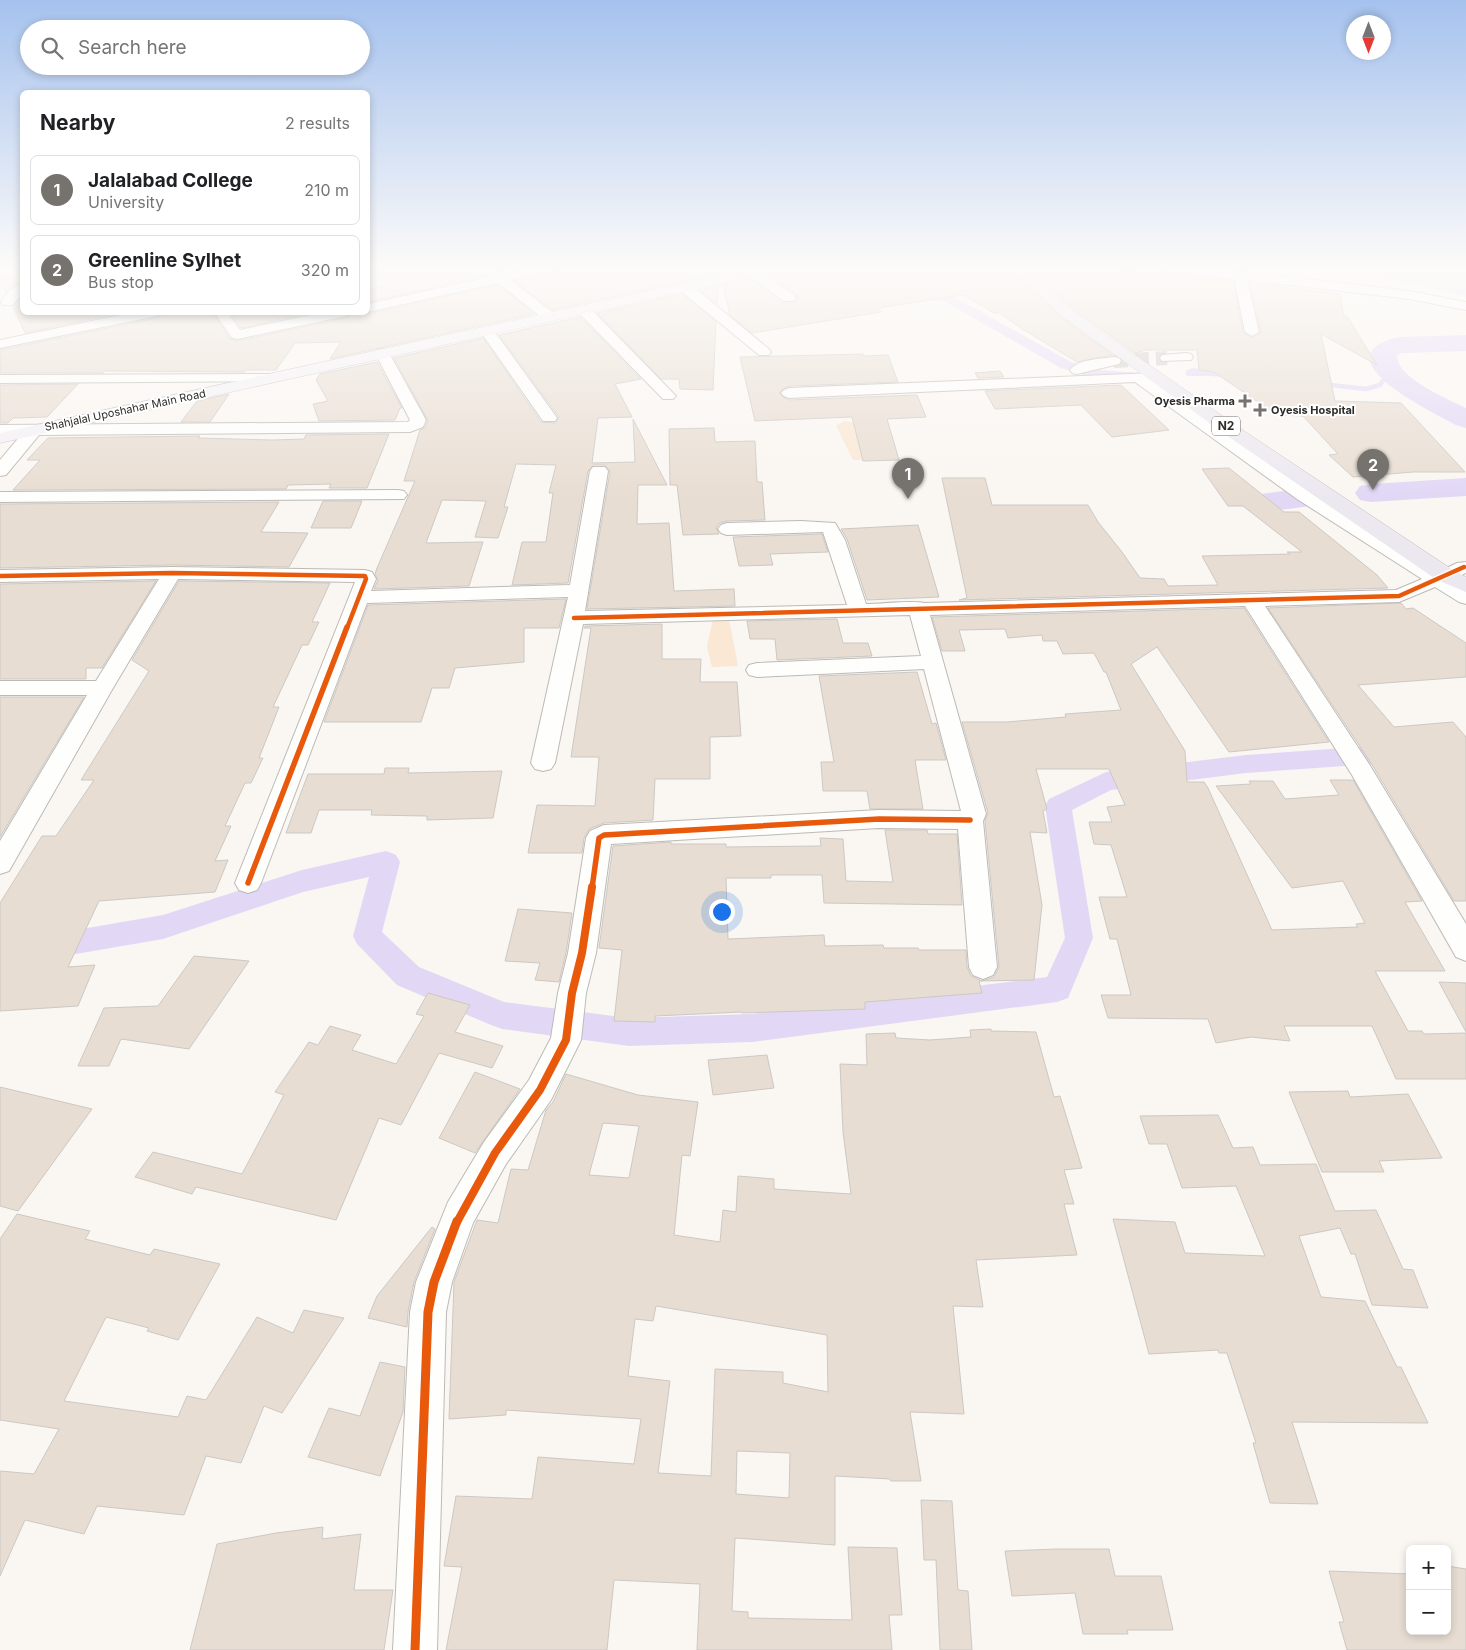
<!DOCTYPE html>
<meta charset="utf-8">
<style>
:root{--surface:#fff;--page:#f2f2f2;--text:#202124;--muted:#757577;--line:#e0e0e0;--accent:#76736f}
body{margin:0;font-family:Inter,sans-serif;background:var(--page);color:var(--text)}
.controls{position:absolute;right:15px;bottom:15px;display:grid;overflow:hidden;border-radius:8px;box-shadow:0 2px 8px #0003}
.controls button{width:45px;height:45px;display:grid;place-items:center;padding:0;border:0;border-bottom:1px solid var(--line);background:var(--surface);color:var(--text);font:25px sans-serif}
.compass{position:absolute;left:1346px;top:15px;width:45px;height:45px;border-radius:50%;background:var(--surface);box-shadow:0 2px 8px #0003;rotate:180deg}
.you{position:absolute;left:721px;top:911px;width:18px;height:18px;margin:-12px;border:4px solid #fff;border-radius:50%;background:#1a73e8;box-shadow:0 0 0 8px #1a73e833}
.badge{display:grid;place-items:center;width:32px;height:32px;border-radius:50%;background:var(--accent);color:#fff;font-size:16px;font-weight:700}
.pin{position:absolute;translate:-50% -41px;filter:drop-shadow(0 1px 2px #0008)}
.pin::after{content:'';position:absolute;top:26px;width:18px;height:15px;background:inherit;clip-path:polygon(0 0,100% 0,50% 100%)}
.list{margin:0;padding:0;list-style:none}
h2{display:flex;justify-content:space-between;align-items:center;height:65px;margin:0;padding:0 20px;font-size:21px}
h2 small{font-size:16px;font-weight:400;color:var(--muted)}
.list li{display:grid;grid-template-columns:32px 1fr auto;gap:15px;align-items:center;box-sizing:border-box;height:70px;margin:0 10px 10px;padding:0 10px;border:1px solid var(--line);border-radius:8px}
.list b{display:block;font-size:19px;white-space:nowrap}
.list p{margin:0;font-size:16px;white-space:nowrap;color:var(--muted)}
.list em{font-size:16px;font-style:normal;color:var(--muted)}
.icon{flex:none;width:28px;height:28px;fill:none;stroke:currentColor;stroke-width:2;stroke-linecap:round;stroke-linejoin:round}
.map{position:relative;flex:none;width:1466px;height:1650px;overflow:hidden}
.search{position:absolute;background:var(--surface);box-shadow:0 2px 8px #0003;left:20px;top:20px;width:350px;height:55px;display:flex;align-items:center;gap:12px;box-sizing:border-box;padding:0 18px;border-radius:28px;color:var(--muted);font-size:19px}
.panel{position:absolute;background:var(--surface);box-shadow:0 2px 8px #0003;left:20px;top:90px;width:350px;height:225px;border-radius:8px}
.map>svg:first-child{display:block}
</style>
<div class="map">
<svg width="1466" height="1650" viewBox="0 0 1466 1650">
<rect width="100%" height="100%" fill="#faf6f2"/>
<g fill="#fae7d4">
<path d="M844 421 862 424 883 459 853 460 836 426Z"/>
<path d="M729 619 738 666 712 667 707 646 713 620Z"/>
</g>
<path fill="#e2d8f6" d="M1406 268 1466 272V296L1381 277 1380 270Z"/>
<g fill="none" stroke-linecap="round" stroke-linejoin="round">
<g stroke="#e2d8f6" stroke-width="4.5">
<path d="M1200 373 1226 375"/>
<path d="M1322 384 1366 389 1380 385 1390 371"/>
</g>
<g fill="#e2d8f6" fill-rule="evenodd">
<path d="M917 276 1071 362 1101 370 1141 373 1143 376 1141 379 1135 381 1100 380 1061 368 912 283 910 280Z"/>
<path d="M1193 368 1206 370 1208 373 1206 376H1187L1185 373 1187 370Z"/>
<path d="M1466 736V754L1401 762 1246 773 1111 790 1072 810 1093 938 1068 998 1057 1002 752 1042 629 1046 502 1029 491 1025 397 985 357 944 353 936 369 877 303 892 163 939 0 967V943L163 915 302 870 386 851 396 855 400 862 382 932 419 967 504 1002 629 1018 752 1014 1047 977 1065 938 1045 806 1049 799 1106 772 1246 755 1401 744Z"/>
</g>
<g fill="#e2d8f6" fill-rule="evenodd">
<path d="M1466 335V351L1402 353 1397 355C1396 378 1448 399 1466 408V428L1456 425C1432 412 1317 357 1398 337Z"/>
<path d="M1466 478V496L1371 502 1360 500 1355 493 1360 486 1371 484Z"/>
<path d="M1300 489 1311 492 1316 499 1311 506 1272 511 1261 508 1256 501 1261 494Z"/>
</g>
</g>
<g fill="#e8ddd2" stroke="#ccc8c4" fill-rule="evenodd">
<path d="M387 267H486L482 271 486 276 368 302V290L387 285 374 274 383 272Z"/>
<path d="M560 267H718V274L553 310 514 281 556 272Z"/>
<path d="M787 267H1006L1065 320 1113 355 1077 362 1022 329 998 312 994 313 964 295 878 308 881 312 752 333 730 315 723 285 751 279 783 303H794L798 299 796 294 769 275 779 273Z"/>
<path d="M1027 267H1118V270L1233 281 1243 332 1251 338 1261 332 1250 283 1340 294 1344 316H1347L1377 365 1321 334 1335 401 1401 403 1465 472H1413L1353 477 1329 455 1338 454 1303 416 1277 415 1214 372 1199 370 1197 350H1146L1135 353 1077 312Z"/>
<path d="M0 275H22V282L14 285 6 292 0 280Z"/>
<path d="M498 285 534 314 330 359 341 342 295 343 276 370H246L245 372 105 371 103 373H0V350L157 318 165 312H212L230 339 237 341 346 318 354 312 368 314Z"/>
<path d="M718 286 717 304 700 290Z"/>
<path d="M682 294 716 322 713 390 680 389 679 379H661L597 313Z"/>
<path d="M22 296V312H123L25 333 13 307Z"/>
<path d="M230 312H313L241 328Z"/>
<path d="M580 317 641 379 615 384 632 417 598 418 592 463 635 462 633 419 667 485H638L637 524 669 523 674 591 734 589 735 606 587 609 610 471 605 465H593L588 471 568 583 512 585 522 542H546L553 493H549L556 465 516 464 504 507H508L498 538 475 537 486 501 442 500 426 543 483 542 469 586 374 589 378 580 375 574 377 568 415 481H404L420 430 425 428 428 421 394 358 483 338 541 422 555 423 559 417 499 335Z"/>
<path d="M863 354V356L888 355 898 382 789 386 783 389 779 393 783 397 789 400 917 395 926 417 887 419 899 460 863 461 852 417 755 421 740 357Z"/>
<path d="M377 362 402 408H400L395 420 319 421 313 404 328 401 316 380 320 374Z"/>
<path d="M1000 371 1004 377 978 378 975 373Z"/>
<path d="M78 384 47 417 13 418 8 423H0V385Z"/>
<path d="M1121 385 1169 430 1112 437 1081 405 995 409 985 391Z"/>
<path d="M229 394 210 422H181L197 401Z"/>
<path d="M714 428 715 442 755 441 757 482H762L765 520 727 521 720 523 716 528 719 534 683 535 677 485H670L669 429Z"/>
<path d="M389 434 367 488H329L331 484 288 485 286 489 13 490 40 460H27L48 438 200 436 198 438 272 440 304 439 306 435Z"/>
<path d="M1229 468 1284 512H1299L1377 575 1388 588 959 600 967 598 942 478H985L992 505H1088L1098 522 1122 552 1140 578 1164 579 1168 586 1218 585 1202 556 1290 554 1287 552H1302L1243 506H1228L1202 469Z"/>
<path d="M323 501H362L351 528H311Z"/>
<path d="M279 502 261 532 308 533 289 567 172 565 0 568V504Z"/>
<path d="M918 525 939 597 867 600 847 539 841 529Z"/>
<path d="M822 534 828 552 770 554 773 565 739 566 733 537Z"/>
<path d="M156 581 102 668H86V679H0V584Z"/>
<path d="M179 581 330 583 312 622H319L308 645H302L273 707H279L259 758H263L251 783H245L225 826H231L215 861 228 860 215 892 99 901 68 967 95 965 78 1006 0 1011V903L42 836H56L94 780H81L149 671 132 660Z"/>
<path d="M566 599 559 628H524V662L455 668 449 688H432L421 722H324L368 605Z"/>
<path d="M1401 603 1406 609 1413 608 1466 643V677L1358 685 1394 727 1453 722 1466 737V901H1454L1371 763 1268 608Z"/>
<path d="M1244 608 1329 742 1229 752 1157 647 1131 664 1185 751 1187 782H1204L1208 788 1272 930 1358 927 1356 924 1365 923 1343 881 1292 888 1216 786 1251 784 1249 781H1273L1285 799 1339 795 1330 780H1353L1422 901 1405 902 1445 971H1375L1408 1031H1422L1424 1034 1466 1033V1079H1396L1372 1026H1284L1290 1041 1251 1037 1216 1043 1208 1019 1108 1018 1101 995H1131L1117 939H1110L1099 897H1127L1111 845 1094 844 1089 822H1112L1107 807 1125 805 1109 769H1036L1047 809 1043 811 1047 833 1030 832 1042 905 1034 980 979 981 982 993 865 1002V1009L742 1013V1012L655 1016V1022L614 1021 622 950 599 948 613 846 671 842V844H726V847L821 846 820 838 843 839 846 881 893 882 885 830H927L928 834H957L962 905 824 903 822 875H771V878H726L728 939 824 935 825 946 883 945 884 948H918L919 950H966L967 967 971 976 982 981 994 977 999 967 985 821 988 813 962 722H1007L1066 717 1065 714 1121 710 1106 672H1104L1094 653 1063 654 1057 641H1043L1042 635 1008 638 1005 629 959 630 965 651H942L932 617Z"/>
<path d="M837 619 843 643H868L872 656 777 660 775 639H750L747 621Z"/>
<path d="M662 624V659H701L700 682H737L741 736 710 737V779H655L653 820 604 823 589 829 584 838 582 853H528L537 805 595 806 599 757H571L591 628H584L585 626Z"/>
<path d="M917 672 932 724 936 723 946 760H915L923 809H870L867 791H823L821 762H834L819 676Z"/>
<path d="M0 697H84L0 837Z"/>
<path d="M385 768H409L408 773 502 771 493 818 427 820V816L371 815 372 810H319L311 833H286L308 774H384Z"/>
<path d="M518 909 572 913 566 953 559 982 535 980 540 963 505 961Z"/>
<path d="M194 956 249 961 189 1049 121 1039 109 1066H78L104 1008 158 1006Z"/>
<path d="M1439 982 1466 983V1032Z"/>
<path d="M428 993 470 1005 455 1032 503 1046 492 1068 439 1053 401 1125 379 1118 336 1220 196 1187 192 1194 135 1177 153 1152 242 1174 284 1095 275 1092 309 1042 318 1045 330 1026 361 1035 352 1050 396 1064 424 1016 416 1014Z"/>
<path d="M991 1029V1031L1036 1032 1054 1097 1060 1096 1082 1168 1064 1170 1074 1204H1064L1077 1255 976 1260 983 1307 953 1306 964 1414 910 1412 921 1481H891L890 1479 835 1476V1545L735 1538 732 1611 748 1612V1618L852 1620 848 1547 897 1548 902 1615H889L892 1650H697L700 1584 614 1580 607 1650H446L462 1567 444 1566 456 1496 532 1499 538 1457 634 1464 641 1419 506 1410V1415L449 1419 454 1282 477 1220 498 1223 511 1169 528 1170 546 1110 553 1102 566 1074 638 1095 698 1102 690 1156 682 1155 674 1235 720 1242 723 1210 736 1212 738 1176 774 1179V1189L851 1194 843 1132 840 1064 867 1065 866 1034 895 1033 896 1038 930 1040 971 1037 970 1030ZM603 1123 639 1126 629 1178 589 1175ZM656 1306 827 1335 828 1392 783 1383V1372L715 1369 711 1476 658 1473 670 1381 628 1376 635 1319 653 1321ZM737 1451 790 1453 789 1498 736 1494Z"/>
<path d="M767 1055 774 1088 713 1095 708 1060Z"/>
<path d="M475 1072 520 1089 475 1153 439 1138Z"/>
<path d="M0 1087 92 1109 18 1211 0 1206Z"/>
<path d="M1348 1091 1350 1097 1408 1094 1442 1158 1379 1161 1384 1172H1322L1289 1092Z"/>
<path d="M1218 1115 1233 1148 1253 1147 1260 1165 1316 1164 1335 1211 1376 1210 1403 1269 1413 1270 1428 1308 1372 1305 1355 1254H1351L1340 1228 1299 1236 1321 1297 1365 1301 1397 1367H1401L1428 1423 1292 1422 1318 1504 1270 1503 1253 1443H1256L1227 1353H1219L1218 1350 1149 1354 1113 1219 1175 1222 1185 1253 1265 1256 1236 1186 1182 1188 1167 1144H1149L1140 1116Z"/>
<path d="M17 1214 90 1231 85 1239 150 1255 154 1249 220 1264 178 1340 147 1331 149 1328 106 1317 64 1401 178 1417 187 1396 206 1400 257 1317 293 1333 304 1310 344 1318 282 1413 264 1406 241 1463 206 1456 184 1515 97 1506 84 1534 25 1520 0 1576V1471L34 1474 59 1429 0 1420V1239Z"/>
<path d="M432 1227 435 1229 414 1282 408 1312 407 1327 368 1318 377 1296Z"/>
<path d="M380 1362 405 1367 403 1412 380 1476 308 1457 329 1408 360 1416Z"/>
<path d="M921 1500 952 1501 958 1590 968 1591 972 1650H940L936 1560H924Z"/>
<path d="M323 1527 322 1539 361 1534 354 1590H393L384 1650H190L217 1544 276 1533Z"/>
<path d="M1057 1549H1109L1115 1576H1161L1173 1630H1127L1128 1634H1083L1075 1593 1012 1596 1005 1551Z"/>
<path d="M1447 1566 1466 1569V1650H1347L1339 1622H1344L1329 1571 1410 1574V1631H1447Z"/>
</g>
<g fill="none" stroke-linecap="round" stroke-linejoin="round">
<path stroke="#d1ceca" stroke-width="14" stroke-dasharray="14 7" stroke-linecap="butt" d="M1114 361 1167 358"/>
<g stroke="#bdbab6" stroke-width="2">
<g id="minor">
<path d="M368 267H385L383 270 368 274Z"/>
<path d="M490 267 502 274 534 267H558L556 270 510 280 555 314 557 317 555 320H545L498 283 368 312V304L490 277 484 271Z"/>
<path d="M1158 267H1200L1409 291 1466 302V310L1409 299 1247 280 1259 332 1252 336 1245 332 1234 279 1164 271Z"/>
<path d="M754 269 758 270 794 295 796 298 794 301H784L750 276 748 273Z"/>
<path d="M22 284V294L13 305H3L1 302C5 294 13 286 22 284Z"/>
<path d="M686 284 691 285 769 349 771 352 769 355H759L681 291 680 288Z"/>
<path d="M584 306 589 307 673 393 676 396 673 399H663L579 313 577 310Z"/>
<path d="M135 312H163L157 316 0 348V340Z"/>
<path d="M214 312H227L240 330 324 312H352L346 316 237 339 232 338Z"/>
<path d="M487 327 492 328 555 415 557 418 555 421H543L480 331Z"/>
<path d="M382 349 387 350 389 353 426 420 423 427 410 432 39 435 6 475 0 476V460L21 435H0V425L408 422 410 420 375 353 377 350Z"/>
<path d="M1186 353 1191 354 1193 357 1191 360 1162 361 1160 358 1162 355Z"/>
<path d="M1114 357 1119 358 1121 361 1119 364 1077 374 1072 373 1070 370C1078 359 1101 359 1114 357Z"/>
<path d="M1154 373 1159 374 1161 377 1159 380 1154 381 1309 491 1438 572 1457 563 1466 562V573L1451 580 1466 589V604L1459 602 1435 587 1399 602 1265 606 1369 764 1466 924V961L1456 957 1352 775 1245 606 930 615 986 814 983 821 997 967 993 975 983 979 973 975 969 967 958 829 879 828 611 844 596 953 586 993 581 1040 551 1100 506 1164 473 1223 452 1282 446 1312 437 1650H393L410 1312 416 1282 448 1202 484 1142 529 1080 551 1038 558 993 568 953 586 838 590 831 604 825 879 810 961 811 924 669 757 677 749 675 746 670 749 665 757 663 921 656 910 615 583 624 555 763 551 769 543 771 535 769 531 763 568 597 367 603 261 883 257 890 248 893 239 890 235 883 355 582 178 579 113 688 9 871 0 874V841L87 695H0V681H96L159 579 0 582V570L172 567 365 570 372 572 376 579 371 591 570 585 590 471 593 467H605L608 471 585 611 847 605 823 532 727 535 721 533 718 529 721 525 727 523 801 521 835 523 845 540 866 604C880 604 914 600 924 603L1396 590 1422 579 1297 499 1135 382 789 398 784 396 781 393 784 390 789 388Z"/>
<path d="M273 374 278 375 280 378 278 381 0 383V375Z"/>
<path d="M398 490 404 491 407 495 404 499 0 502V492Z"/>
</g>
</g>
<g stroke="#c0bcc3" stroke-width="1">
<path id="major" d="M758 267H785L778 271 0 443V433Z"/>
</g>
<g stroke="#c0bcc3" stroke-width="1">
<path id="highway" d="M1008 267H1024L1076 313 1102 332 1241 429 1453 570 1466 577V592L1437 580 1229 437 1092 338 1066 319Z"/>
</g>
<use href="#minor" fill="#fefefd" fill-rule="evenodd"/>
<use href="#major" fill="#f3f1f5" fill-rule="evenodd"/>
<use href="#highway" fill="#ece8f0" fill-rule="evenodd"/>
<g stroke="#fff" stroke-width="7">
<g id="cycleway-far3">
<path d="M0 576 172 573 365 576 366 579 347 628"/>
<path d="M574 618 1399 596 1464 567"/>
</g>
</g>
<g stroke="#fff" stroke-width="9">
<g id="cycleway-far2">
<path d="M248 883 347 627"/>
<path d="M592 888 599 838 604 835 879 819 970 820"/>
</g>
</g>
<g stroke="#fff" stroke-width="11">
<path id="cycleway-far1" d="M457 1222 495 1153 540 1090 566 1040 572 993 582 953 592 887"/>
</g>
<g stroke="#fff" stroke-width="12">
<path id="cycleway" d="M415 1650 428 1312 434 1282 457 1221"/>
</g>
<use href="#cycleway-far3" stroke="#e8590c" stroke-width="4.5"/>
<use href="#cycleway-far2" stroke="#e8590c" stroke-width="5.5"/>
<use href="#cycleway-far1" stroke="#e8590c" stroke-width="8"/>
<use href="#cycleway" stroke="#e8590c" stroke-width="9"/>
</g>
<linearGradient id="sky" x2="0" y2="1"><stop stop-color="#a5c2ee"/><stop offset="0.54" stop-color="#fdfbf9"/><stop offset="1" stop-color="#fdfbf9" stop-opacity="0"/></linearGradient>
<rect width="1466" height="498" fill="url(#sky)"/>
<g fill="#76736f" stroke="#fff" stroke-width="2">
<path d="M1242.5 393.5h5v5h5v5h-5v5h-5v-5h-5v-5h5z"/>
<path d="M1257.5 402.5h5v5h5v5h-5v5h-5v-5h-5v-5h5z"/>
</g>
<g text-anchor="middle" stroke-width="4" stroke-linejoin="round" paint-order="stroke">
<g font-size="11" font-weight="bold" fill="#2f2c28" stroke="#fff" text-anchor="end">
<text x="1235" y="405">Oyesis Pharma</text>
<text x="1271" y="414" text-anchor="start">Oyesis Hospital</text>
</g>
<g font-size="11" fill="#2f2c28" stroke="#fff">
<text transform="translate(125 410) rotate(-12)" y="4">Shahjalal Uposhahar Main Road</text>
</g>
<rect fill="#fff" stroke="#6d6b68" stroke-width="1" x="1212" y="416.5" width="28" height="19" rx="4"/>
<g font-size="12" font-weight="bold" fill="#2f2c28">
<text x="1226" y="430">N2</text>
</g>
</g>
</svg>
<div class="controls">
<button>+</button>
<button>−</button>
</div>
<svg class="compass" viewBox="-18 -18 36 36"><path d="M0-13l5 13h-10z" fill="#e53935"/><path d="M0 13l5-13h-10z" fill="#757577"/></svg>
<div class="you"></div>
<div class="pin badge" style="left:908px;top:499px">1</div>
<div class="pin badge" style="left:1373px;top:490px">2</div>
<div class="search"><svg class="icon" aria-label="search" viewBox="0 0 24 24"><circle cx="10" cy="10" r="6"/><path d="M15 15l6 6"/></svg>Search here</div>
<section class="panel">
<h2>Nearby<small>2 results</small></h2>
<ul class="list">
<li><span class="badge">1</span><div><b>Jalalabad College</b><p>University</p></div><em>210 m</em></li>
<li><span class="badge">2</span><div><b>Greenline Sylhet</b><p>Bus stop</p></div><em>320 m</em></li>
</ul>
</section>
</div>
